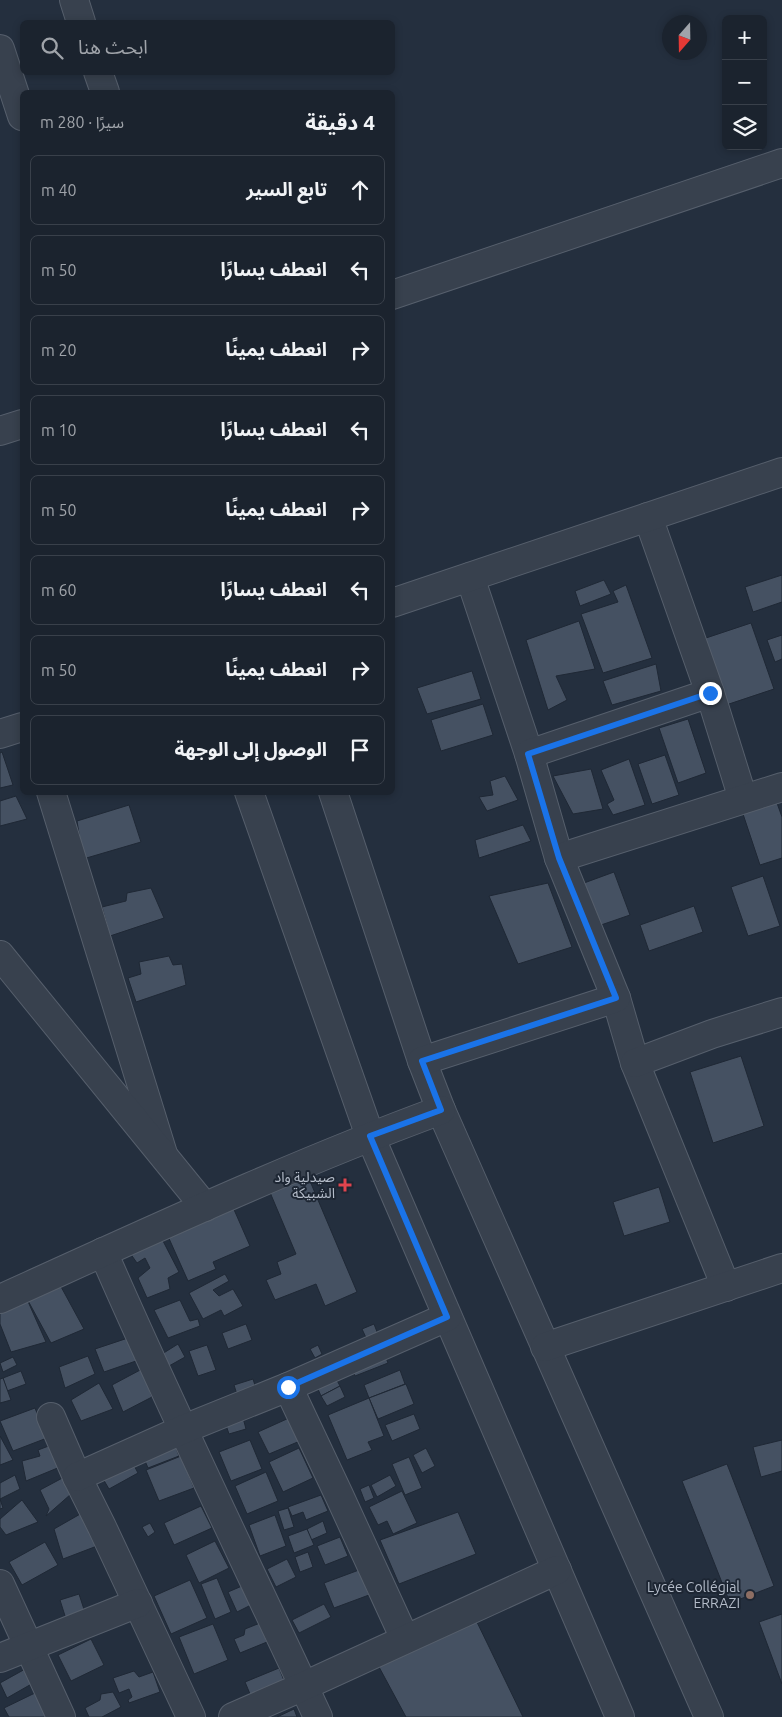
<!DOCTYPE html>
<html lang="ar">
<meta charset="utf-8">
<style>
:root{--surface:#1b232e;--page:#282f3a;--text:#f1f3f6;--muted:#a0a4aa;--line:#39404a}
body{margin:0;font-family:Ubuntu,"Noto Sans Arabic",sans-serif;background:var(--page);color:var(--text);direction:rtl}
.controls{position:absolute;right:15px;top:15px;display:grid;overflow:hidden;border-radius:8px;box-shadow:0 2px 8px #0003}
.controls button{width:45px;height:45px;display:grid;place-items:center;padding:0;border:0;border-bottom:1px solid var(--line);background:var(--surface);color:var(--text);font:25px sans-serif}
.compass{position:absolute;left:662px;top:15px;width:45px;height:45px;border-radius:50%;background:var(--surface);box-shadow:0 2px 8px #0003;rotate:200deg}
.stop{position:absolute;width:15px;height:15px;margin:-11px;border:4px solid #1a73e8;border-radius:50%;background:#fff}
.stop.end{background:#1a73e8;border-color:#fff;box-shadow:0 1px 5px #0008}
.list{margin:0;padding:0;list-style:none}
h2{display:flex;justify-content:space-between;align-items:center;height:65px;margin:0;padding:0 20px;font-size:21px}
h2 small{font-size:16px;font-weight:400;color:var(--muted)}
.list li{display:grid;grid-template-columns:32px 1fr auto;gap:15px;align-items:center;box-sizing:border-box;height:70px;margin:0 10px 10px;padding:0 10px;border:1px solid var(--line);border-radius:8px}
.list b{display:block;font-size:19px;white-space:nowrap}
.list em{font-size:16px;font-style:normal;color:var(--muted)}
.icon{flex:none;width:28px;height:28px;fill:none;stroke:currentColor;stroke-width:2;stroke-linecap:round;stroke-linejoin:round}
.map{position:relative;flex:none;width:782px;height:1717px;overflow:hidden;direction:ltr}
.search{position:absolute;background:var(--surface);box-shadow:0 2px 8px #0003;left:20px;top:20px;width:375px;height:55px;display:flex;align-items:center;gap:12px;box-sizing:border-box;padding:0 18px;border-radius:8px;color:var(--muted);font-size:19px}
.panel{position:absolute;background:var(--surface);box-shadow:0 2px 8px #0003;left:20px;top:90px;width:375px;height:705px;border-radius:8px;direction:rtl}
.map>svg:first-child{display:block}
</style>
<div class="map">
<svg width="782" height="1717" viewBox="0 0 782 1717">
<rect width="100%" height="100%" fill="#242f3e"/>
<g fill="#455162" stroke="#1f2835">
<path d="M782 575V602L753 612 745 587Z"/>
<path d="M604 580 611 594 580 606 575 591Z"/>
<path d="M626 585 652 658 603 673 581 614 618 602 613 591Z"/>
<path d="M579 621 595 669 556 676 567 700 548 710 526 640Z"/>
<path d="M751 623 774 689 723 706 700 640Z"/>
<path d="M782 635V659L775 662 767 640Z"/>
<path d="M656 664 661 691 612 705 603 681Z"/>
<path d="M472 671 481 699 427 714 417 688Z"/>
<path d="M483 704 493 735 441 751 431 720Z"/>
<path d="M688 719 706 773 678 783 659 728Z"/>
<path d="M2 752 13 785 0 788V753Z"/>
<path d="M665 755 679 795 652 804 638 764Z"/>
<path d="M629 759 645 805 613 815 607 804 614 800 601 770Z"/>
<path d="M591 769 603 809 573 814 553 776Z"/>
<path d="M505 776 518 800 487 811 479 797 493 795 490 781Z"/>
<path d="M16 796 27 819 0 826V801Z"/>
<path d="M777 803 782 817V858L760 865 743 814Z"/>
<path d="M129 805 141 842 83 859 77 821Z"/>
<path d="M523 825 531 841 479 858 475 840Z"/>
<path d="M614 872 630 915 601 925 584 883Z"/>
<path d="M763 876 780 926 748 936 731 887Z"/>
<path d="M548 883 572 947 518 964 489 896Z"/>
<path d="M151 888 164 918 110 936 102 907 126 901 127 893Z"/>
<path d="M694 906 703 932 649 951 640 925Z"/>
<path d="M169 956 173 965 182 964 186 985 136 1002 128 978 141 974 139 962Z"/>
<path d="M741 1056 764 1126 713 1143 690 1072Z"/>
<path d="M307 1174 357 1292 325 1306 316 1284 275 1300 266 1280 281 1274 277 1262 296 1254 269 1190Z"/>
<path d="M659 1187 670 1222 624 1236 613 1202Z"/>
<path d="M232 1205 250 1246 213 1262 216 1269 188 1281 167 1234Z"/>
<path d="M162 1239 179 1272 168 1278 170 1289 147 1298 138 1278 150 1268 145 1258 137 1263 130 1253Z"/>
<path d="M225 1274 229 1281 213 1290 219 1296 233 1289 243 1306 224 1316 221 1310 203 1319 189 1293Z"/>
<path d="M59 1283 84 1329 51 1343 26 1297Z"/>
<path d="M26 1297 46 1342 11 1352 0 1324V1312Z"/>
<path d="M180 1300 190 1321 198 1319 200 1326 168 1338 154 1310Z"/>
<path d="M246 1324 252 1340 228 1349 222 1333Z"/>
<path d="M374 1324 379 1337 368 1342 362 1329Z"/>
<path d="M128 1338 136 1361 104 1372 95 1349Z"/>
<path d="M178 1344 185 1357 169 1366 162 1354Z"/>
<path d="M207 1345 216 1370 198 1376 189 1351Z"/>
<path d="M318 1345 322 1354 315 1358 310 1349Z"/>
<path d="M383 1350 388 1363 355 1376 350 1364Z"/>
<path d="M88 1356 95 1374 65 1388 59 1367Z"/>
<path d="M13 1357 17 1365 3 1372 0 1363Z"/>
<path d="M142 1369 152 1397 123 1412 112 1385Z"/>
<path d="M331 1369 340 1386 321 1396 313 1378Z"/>
<path d="M400 1370 405 1384 369 1398 364 1385Z"/>
<path d="M21 1371 26 1384 7 1391 3 1378Z"/>
<path d="M3 1378 11 1400 0 1403V1379Z"/>
<path d="M253 1379 259 1398 240 1404 234 1385Z"/>
<path d="M99 1383 113 1409 81 1421 71 1400Z"/>
<path d="M406 1384 414 1404 378 1419 369 1398Z"/>
<path d="M340 1386 345 1397 327 1406 321 1396Z"/>
<path d="M369 1398 384 1436 368 1442 372 1450 347 1460 328 1415Z"/>
<path d="M35 1408 47 1438 13 1451 0 1421Z"/>
<path d="M242 1414 246 1429 229 1434 224 1419Z"/>
<path d="M414 1414 420 1429 392 1441 385 1425Z"/>
<path d="M289 1418 300 1441 269 1454 258 1432Z"/>
<path d="M0 1436 13 1460 0 1465Z"/>
<path d="M172 1437 179 1456 148 1468 140 1449Z"/>
<path d="M250 1440 262 1469 231 1481 219 1452Z"/>
<path d="M782 1440V1471L761 1477 753 1447Z"/>
<path d="M54 1444 60 1467 26 1481 22 1461 40 1456 38 1450Z"/>
<path d="M299 1448 313 1478 283 1492 269 1462Z"/>
<path d="M426 1448 435 1466 422 1473 413 1455Z"/>
<path d="M129 1456 138 1473 109 1489 99 1472Z"/>
<path d="M181 1456 194 1488 159 1501 146 1470Z"/>
<path d="M409 1457 422 1488 405 1495 392 1464Z"/>
<path d="M727 1464 774 1586 730 1603 682 1481Z"/>
<path d="M266 1472 278 1501 247 1514 235 1486Z"/>
<path d="M15 1475 20 1489 0 1499 3 1508 0 1509V1483Z"/>
<path d="M68 1475 71 1494 46 1516 49 1509 40 1490Z"/>
<path d="M390 1475 396 1486 377 1497 371 1485Z"/>
<path d="M369 1485 374 1498 365 1502 360 1489Z"/>
<path d="M402 1491 417 1523 393 1534 387 1521 378 1525 369 1507Z"/>
<path d="M321 1495 328 1511 306 1520 303 1512 292 1516 288 1507Z"/>
<path d="M22 1500 38 1522 6 1535 0 1527V1519Z"/>
<path d="M201 1506 212 1528 174 1545 164 1523Z"/>
<path d="M288 1508 294 1527 284 1530 278 1511Z"/>
<path d="M458 1512 476 1554 399 1584 380 1540Z"/>
<path d="M82 1513 97 1546 63 1559 54 1529Z"/>
<path d="M275 1515 286 1546 260 1556 249 1525Z"/>
<path d="M323 1521 327 1533 311 1540 307 1529Z"/>
<path d="M150 1523 155 1532 148 1537 142 1527Z"/>
<path d="M307 1529 314 1545 294 1553 288 1536Z"/>
<path d="M340 1537 348 1556 325 1565 317 1546Z"/>
<path d="M215 1541 229 1568 199 1583 186 1555Z"/>
<path d="M45 1542 58 1565 22 1585 9 1562Z"/>
<path d="M308 1552 313 1567 300 1572 295 1557Z"/>
<path d="M287 1559 296 1577 276 1587 267 1569Z"/>
<path d="M359 1570 369 1595 334 1608 324 1583Z"/>
<path d="M217 1578 231 1612 215 1619 201 1584Z"/>
<path d="M190 1580 207 1618 171 1634 154 1596Z"/>
<path d="M242 1586 251 1605 237 1612 228 1592Z"/>
<path d="M79 1594 93 1637 56 1649 66 1619 60 1600Z"/>
<path d="M324 1604 331 1617 299 1633 292 1620Z"/>
<path d="M782 1614V1684L759 1622Z"/>
<path d="M475 1618 523 1717H406L372 1654Z"/>
<path d="M260 1623 267 1642 240 1653 234 1639 244 1635 245 1629Z"/>
<path d="M213 1624 228 1660 194 1674 179 1637Z"/>
<path d="M91 1639 104 1665 71 1681 58 1655Z"/>
<path d="M27 1668 35 1682 7 1698 0 1683Z"/>
<path d="M279 1668 287 1688 253 1701 245 1682Z"/>
<path d="M134 1671 139 1677 153 1672 160 1692 129 1703 128 1700 132 1697 129 1689 119 1693 113 1678Z"/>
<path d="M37 1692 49 1717H9L4 1708Z"/>
<path d="M113 1692 121 1707 102 1717H89L85 1708 100 1700 101 1694Z"/>
<path d="M294 1709 297 1717H277Z"/>
</g>
<g fill="none" stroke-linecap="round" stroke-linejoin="round">
<g stroke="#565f6c" stroke-width="30">
<g id="minor">
<path d="M74 0 81 22"/>
<path d="M0 49 22 116"/>
<path d="M98 72 105 92"/>
<path d="M392 295 782 163"/>
<path d="M0 431 22 424"/>
<path d="M648 517 710 693 743 799"/>
<path d="M470 577 529 754 559 858 616 998 635 1063 726 1287"/>
<path d="M392 603 782 472"/>
<path d="M0 734 22 727"/>
<path d="M529 754 710 693"/>
<path d="M51 792 163 1154"/>
<path d="M249 792 370 1136 620 1717"/>
<path d="M333 792 422 1061 441 1110 709 1717"/>
<path d="M559 858 782 787"/>
<path d="M0 955 205 1207"/>
<path d="M422 1061 616 998"/>
<path d="M635 1063 712 1034 782 1012"/>
<path d="M103 1252C171 1409 246 1562 318 1717"/>
<path d="M0 1299C146 1233 291 1165 441 1110"/>
<path d="M545 1347 782 1268"/>
<path d="M288 1387 339 1495 405 1639"/>
<path d="M51 1417 77 1477 102 1527 191 1717"/>
<path d="M77 1477 184 1429 288 1387 447 1317"/>
<path d="M0 1584 61 1717"/>
<path d="M0 1658 138 1603"/>
<path d="M233 1717 304 1686 557 1570"/>
</g>
</g>
<use href="#minor" stroke="#38414e" stroke-width="28"/>
</g>
<g fill="none" stroke-linecap="round" stroke-linejoin="round">
<path stroke="#1a73e8" stroke-width="6" d="M288 1387 447 1317 370 1136 441 1110 422 1061 616 998 559 858 528 754 710 693"/>
</g>
<path fill="#e0444e" stroke="#1d2633" stroke-width="2" d="M342.5 1177.5h5v5h5v5h-5v5h-5v-5h-5v-5h5z"/>
<circle fill="#8d6e63" stroke="#1d2633" stroke-width="2" cx="750" cy="1595" r="5"/>
<g text-anchor="middle" stroke-width="4" stroke-linejoin="round" paint-order="stroke">
<g font-size="14" fill="#b4bcc9" stroke="#1d2633" text-anchor="end">
<text x="335" y="1182">صيدلية واد<tspan x="335" dy="16">الشبيكة</tspan></text>
<text x="740" y="1592">Lycée Collégial<tspan x="740" dy="16">ERRAZI</tspan></text>
</g>
</g>
</svg>
<div class="controls">
<button>+</button>
<button>−</button>
<button><svg class="icon" aria-label="layers" viewBox="0 0 24 24"><path d="M12 4l9 5-9 5-9-5zM3 14l9 5 9-5"/></svg></button>
</div>
<svg class="compass" viewBox="-18 -18 36 36"><path d="M0-13l5 13h-10z" fill="#e53935"/><path d="M0 13l5-13h-10z" fill="#a0a4aa"/></svg>
<div class="stop" style="left:288px;top:1387px"></div>
<div class="stop end" style="left:710px;top:693px"></div>
<div class="search"><svg class="icon" aria-label="search" viewBox="0 0 24 24"><circle cx="10" cy="10" r="6"/><path d="M15 15l6 6"/></svg>ابحث هنا</div>
<section class="panel">
<h2>4 دقيقة<small>سيرًا · 280 m</small></h2>
<ul class="list">
<li><svg class="icon" aria-label="ahead" viewBox="0 0 24 24"><path d="M12 20V5M6 11l6-6 6 6"/></svg><div><b>تابع السير</b></div><em>40 m</em></li>
<li><svg class="icon" aria-label="left" viewBox="0 0 24 24"><path d="M17 20v-9H6M10 6l-5 5 5 5"/></svg><div><b>انعطف يسارًا</b></div><em>50 m</em></li>
<li><svg class="icon" aria-label="right" viewBox="0 0 24 24"><path d="M7 20v-9h11M14 6l5 5-5 5"/></svg><div><b>انعطف يمينًا</b></div><em>20 m</em></li>
<li><svg class="icon" aria-label="left" viewBox="0 0 24 24"><path d="M17 20v-9H6M10 6l-5 5 5 5"/></svg><div><b>انعطف يسارًا</b></div><em>10 m</em></li>
<li><svg class="icon" aria-label="right" viewBox="0 0 24 24"><path d="M7 20v-9h11M14 6l5 5-5 5"/></svg><div><b>انعطف يمينًا</b></div><em>50 m</em></li>
<li><svg class="icon" aria-label="left" viewBox="0 0 24 24"><path d="M17 20v-9H6M10 6l-5 5 5 5"/></svg><div><b>انعطف يسارًا</b></div><em>60 m</em></li>
<li><svg class="icon" aria-label="right" viewBox="0 0 24 24"><path d="M7 20v-9h11M14 6l5 5-5 5"/></svg><div><b>انعطف يمينًا</b></div><em>50 m</em></li>
<li><svg class="icon" aria-label="arrive" viewBox="0 0 24 24"><path d="M6 21V4h12l-3 4 3 4H6"/></svg><div><b>الوصول إلى الوجهة</b></div></li>
</ul>
</section>
</div>
